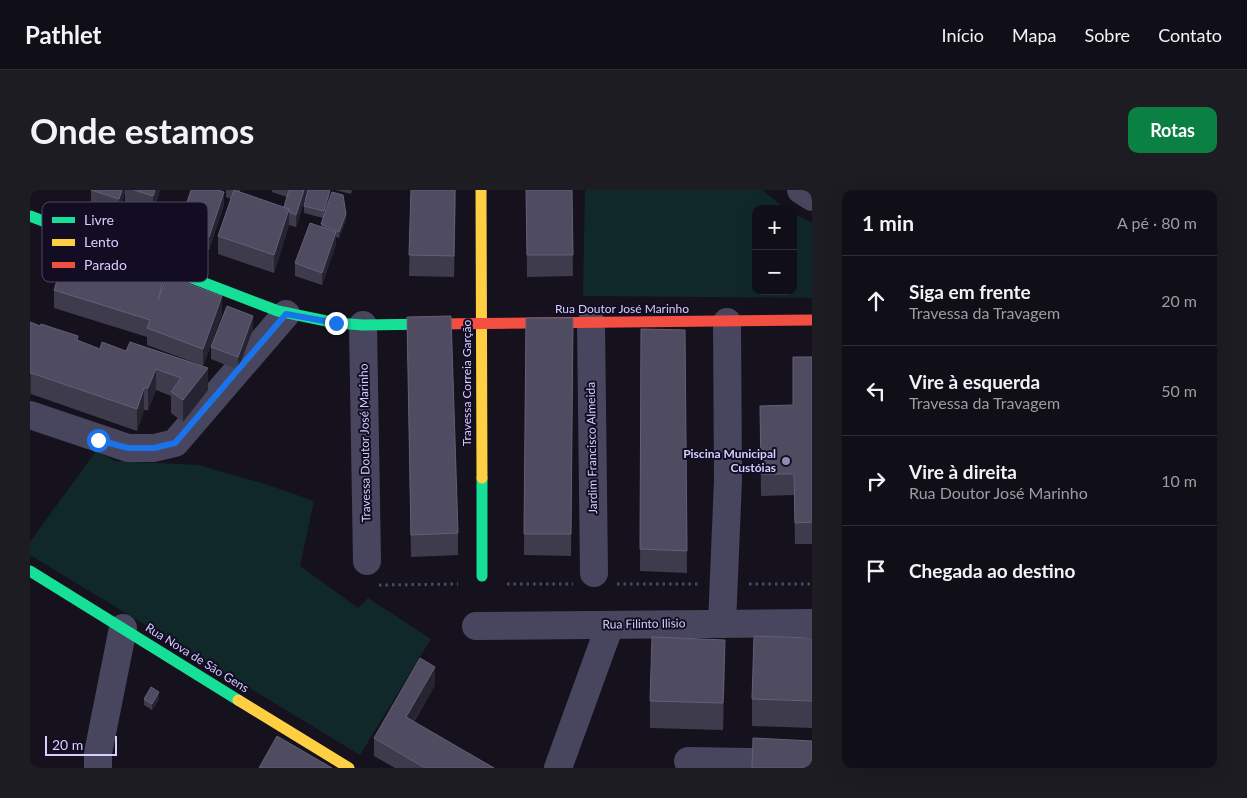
<!DOCTYPE html>
<html lang="pt">
<meta charset="utf-8">
<style>
:root{--surface:#100e16;--page:#1e1c23;--text:#f1f3f6;--muted:#9c9ca1;--line:#302e35;--accent:#0b8043}
body{margin:0;font-family:Lato,sans-serif;background:var(--page);color:var(--text)}
.controls{position:absolute;right:15px;top:15px;display:grid;overflow:hidden;border-radius:10px;box-shadow:0 5px 20px #0002}
.controls button{width:45px;height:45px;display:grid;place-items:center;padding:0;border:0;border-bottom:1px solid var(--line);background:var(--surface);color:var(--text);font:25px sans-serif}
.scale{position:absolute;left:15px;bottom:12px;width:72px;box-sizing:border-box;padding-left:5px;border:2px solid #d6ceff;border-top:0;font-size:14px;line-height:18px;white-space:nowrap;color:#d6ceff;-webkit-text-stroke:4px #120d22;paint-order:stroke}
.stop{position:absolute;width:15px;height:15px;margin:-11px;border:4px solid #1a73e8;border-radius:50%;background:#fff}
.stop.end{background:#1a73e8;border-color:#fff;box-shadow:0 1px 5px #0008}
.list{margin:0;padding:0;list-style:none}
h2{display:flex;justify-content:space-between;align-items:center;height:65px;margin:0;padding:0 20px;font-size:21px}
h2 small{font-size:16px;font-weight:400;color:var(--muted)}
.list li{display:grid;grid-template-columns:32px 1fr auto;gap:15px;align-items:center;box-sizing:border-box;height:90px;padding:0 20px;border-top:1px solid var(--line)}
.list b{display:block;font-size:19px;white-space:nowrap}
.list p{margin:0;font-size:16px;white-space:nowrap;color:var(--muted)}
.list em{font-size:16px;font-style:normal;color:var(--muted)}
.icon{flex:none;width:28px;height:28px;fill:none;stroke:currentColor;stroke-width:2;stroke-linecap:round;stroke-linejoin:round}
.map{position:relative;flex:none;width:782px;height:578px;overflow:hidden;border-radius:10px}
header{display:flex;align-items:center;gap:30px;box-sizing:border-box;height:70px;padding:0 25px;background:var(--surface);border-bottom:1px solid var(--line)}
header strong{font-size:24px}
nav{display:flex;gap:28px;margin-inline-start:auto;font-size:18px}
.intro{display:flex;align-items:center;justify-content:space-between;box-sizing:border-box;height:120px;padding:0 30px}
h1{margin:0;font-size:35px}
.button{padding:12px 22px;border-radius:10px;background:var(--accent);color:#fff;font-size:18px;font-weight:700}
main{display:flex;gap:30px;padding:0 30px}
aside{flex:1;background:var(--surface);border-radius:10px;box-shadow:0 5px 20px #0002}
.map>svg:first-child{display:block}
</style>
<header>
<strong>Pathlet</strong>
<nav><a>Início</a><a>Mapa</a><a>Sobre</a><a>Contato</a></nav>
</header>
<div class="intro"><h1>Onde estamos</h1><a class="button">Rotas</a></div>
<main>
<div class="map">
<svg width="782" height="578" viewBox="0 0 782 578">
<rect width="100%" height="100%" fill="#15121d"/>
<g fill="#11282a">
<path d="M555 0H732L756 19H726V101H763V23L782 33V108L553 106Z"/>
<path d="M66 261 85 271 168 275 235 294 284 311 270 376 328 418 338 408 401 449 330 565 0 365V352Z"/>
</g>
<g fill="none" stroke-linecap="round" stroke-linejoin="round">
<g stroke="#434f5e" stroke-width="3" stroke-dasharray="2.5 4" stroke-linecap="butt">
<path d="M477 394H543"/>
<path d="M587 394H668"/>
<path d="M719 394H782"/>
<path d="M349 395 428 394"/>
</g>
<g stroke="#48465e" stroke-width="28">
<path d="M771 0 782 7"/>
<path d="M561 133 564 383"/>
<path d="M333 135 337 371"/>
<path d="M0 225 98 258H124L145 253 256 124"/>
<path d="M692 434 698 290 697 132"/>
<path d="M446 436 782 433"/>
<path d="M658 571 782 573"/>
<path d="M68 578V563L93 438"/>
<path d="M528 578 580 435"/>
</g>
<g stroke="#16e098" stroke-width="11">
<path d="M0 26 248 121 306 133 333 135 403 134"/>
<path d="M452 288V386"/>
<path d="M0 381 208 510"/>
</g>
<g stroke="#ffcf43" stroke-width="11">
<path d="M451 0 452 288"/>
<path d="M208 510 319 578"/>
</g>
<path stroke="#f24e42" stroke-width="11" d="M403 134 782 130"/>
</g>
<g fill="#3e3b4d">
<path d="M61 0H130L123 24 95 15V2L89 22 61 12Z"/>
<path d="M196 0H210V2L254 17 257 7 242 2V0H278L266 37 259 35 244 83 188 64V46L201 9 196 7Z"/>
<path d="M300 0V5L298 13 316 30 309 48 306 47V54L292 95 265 86V73L291 37 293 28 274 23V16Z"/>
<path d="M305 0H322L321 4Z"/>
<path d="M381 0H426L424 87 379 86Z"/>
<path d="M496 0H542L543 86 497 87Z"/>
<path d="M194 15 179 60 149 49V37Z"/>
<path d="M135 91 192 124 173 176 117 155V147L24 118V100Z"/>
<path d="M377 127 428 343V365L381 367Z"/>
<path d="M496 128H543L541 366 494 365Z"/>
<path d="M0 132 70 159 72 152 178 200 153 232 141 223V206L126 200 118 220H114L107 241 1 204Z"/>
<path d="M223 139 208 180 181 169V157Z"/>
<path d="M611 139 655 140 657 383 610 381Z"/>
<path d="M782 167V354H765L764 305 731 306 730 216 763 215Z"/>
<path d="M782 448V538L722 536V509Z"/>
<path d="M695 477 693 540 620 538V511Z"/>
<path d="M405 495 384 532 464 578H365L344 566V548Z"/>
<path d="M114 509H129L122 520 114 515Z"/>
</g>
<g fill="#272432">
<path d="M92 0H95V2L89 22V9Z"/>
<path d="M125 0H130L123 24V6Z"/>
<path d="M274 0H278L266 37V25Z"/>
<path d="M300 0V5L294 28V21Z"/>
<path d="M425 0H426L424 87V66Z"/>
<path d="M194 2V15L179 60V47Z"/>
<path d="M259 19V36L244 83V65Z"/>
<path d="M316 24V30L309 48V42Z"/>
<path d="M306 42V54L292 95V83Z"/>
<path d="M135 84V101L128 110Z"/>
<path d="M192 106V124L173 176V159Z"/>
<path d="M223 126V139L208 180V167Z"/>
<path d="M178 178V200L153 232V210Z"/>
<path d="M126 179V200L118 220V198Z"/>
<path d="M1 183V204L0 206V184Z"/>
<path d="M114 198V220L107 241V219Z"/>
<path d="M695 450V477L693 540V513Z"/>
<path d="M405 477V495L376 545V527Z"/>
<path d="M129 502V509L122 520V514Z"/>
</g>
<g fill="#4f4b60" stroke="#645f79">
<path d="M61 0H92L89 9Z"/>
<path d="M104 0H125L123 6Z"/>
<path d="M161 0H188L194 2 179 47 149 37Z"/>
<path d="M204 0 259 19 244 65 188 46Z"/>
<path d="M259 0H274L266 25 259 22V19L254 17Z"/>
<path d="M278 0H300L294 21 274 16Z"/>
<path d="M381 0H425L424 66 379 65Z"/>
<path d="M496 0H542L543 65H497Z"/>
<path d="M302 2 313 5 316 24 309 42 291 34Z"/>
<path d="M280 33 306 42 292 83 265 73Z"/>
<path d="M39 54 135 84 128 110 137 86 192 106 173 159 117 138 120 130 24 100Z"/>
<path d="M197 116 223 126 208 167 181 157Z"/>
<path d="M421 126 428 343 381 345 377 127Z"/>
<path d="M496 128H543L541 344H494Z"/>
<path d="M0 132 10 136 11 134 48 146 47 150 70 159 72 152 96 161 100 152 178 178 153 210 141 202 151 188 126 179 118 198H114L107 219 1 183 0 184Z"/>
<path d="M611 139 655 140 657 361 610 359Z"/>
<path d="M763 167H782V332L765 333 764 284H731L730 216 763 215Z"/>
<path d="M724 446 782 448V511L722 509Z"/>
<path d="M622 447 695 450 693 513 620 511Z"/>
<path d="M390 468 405 477 376 527 464 578H395L344 548Z"/>
<path d="M121 497 129 502 122 514 114 509Z"/>
<path d="M247 546 302 578H229Z"/>
<path d="M723 548 782 551V578H722Z"/>
</g>
<g fill="none" stroke-linecap="round" stroke-linejoin="round">
<path stroke="#1a73e8" stroke-width="6" d="M68 250 98 258H124L145 253 256 124 306 133"/>
</g>
<circle fill="#928cb0" stroke="#120d22" stroke-width="2" cx="756" cy="271" r="5"/>
<g text-anchor="middle" stroke-width="4" stroke-linejoin="round" paint-order="stroke">
<g font-size="12" fill="#d6ceff" stroke="#120d22">
<text x="592" y="123">Rua Doutor José Marinho</text>
<text transform="translate(437 193) rotate(-90)" y="4">Travessa Correia Garção</text>
<text transform="translate(335 253) rotate(-91)" y="4">Travessa Doutor José Marinho</text>
<text transform="translate(562 258) rotate(-91)" y="4">Jardim Francisco Almeida</text>
<text transform="translate(614 434) rotate(-1)" y="4">Rua Filinto Ilisio</text>
<text transform="translate(167 468) rotate(32)" y="4">Rua Nova de São Gens</text>
</g>
<g font-size="12" font-weight="bold" fill="#d6ceff" stroke="#120d22" text-anchor="end">
<text x="746" y="268">Piscina Municipal<tspan x="746" dy="14">Custóias</tspan></text>
</g>
</g>
<rect x="12" y="12" width="166" height="80" rx="8" fill="#120d22" stroke="#4d4764" stroke-width="1"/>
<rect x="22" y="27" width="23" height="6" fill="#16e098"/>
<rect x="22" y="49" width="23" height="7" fill="#ffcf43"/>
<rect x="22" y="72" width="23" height="6" fill="#f24e42"/>
<g font-size="14" fill="#d6ceff">
<text x="54" y="35">Livre</text>
<text x="54" y="57">Lento</text>
<text x="54" y="80">Parado</text>
</g>
</svg>
<div class="controls">
<button>+</button>
<button>−</button>
</div>
<div class="scale">20 m</div>
<div class="stop" style="left:68px;top:250px"></div>
<div class="stop end" style="left:306px;top:133px"></div>
</div>
<aside>
<h2>1 min<small>A pé · 80 m</small></h2>
<ul class="list">
<li><svg class="icon" aria-label="ahead" viewBox="0 0 24 24"><path d="M12 20V5M6 11l6-6 6 6"/></svg><div><b>Siga em frente</b><p>Travessa da Travagem</p></div><em>20 m</em></li>
<li><svg class="icon" aria-label="left" viewBox="0 0 24 24"><path d="M17 20v-9H6M10 6l-5 5 5 5"/></svg><div><b>Vire à esquerda</b><p>Travessa da Travagem</p></div><em>50 m</em></li>
<li><svg class="icon" aria-label="right" viewBox="0 0 24 24"><path d="M7 20v-9h11M14 6l5 5-5 5"/></svg><div><b>Vire à direita</b><p>Rua Doutor José Marinho</p></div><em>10 m</em></li>
<li><svg class="icon" aria-label="arrive" viewBox="0 0 24 24"><path d="M6 21V4h12l-3 4 3 4H6"/></svg><div><b>Chegada ao destino</b></div></li>
</ul>
</aside>
</main>
